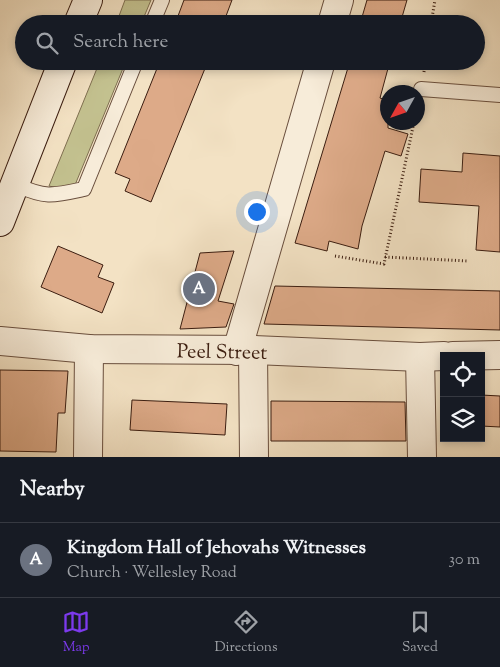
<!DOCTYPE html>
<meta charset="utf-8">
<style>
:root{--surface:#171b24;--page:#20242c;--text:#f1f3f6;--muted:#9ea1a6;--line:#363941;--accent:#7c3aed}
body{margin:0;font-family:"Sorts Mill Goudy",serif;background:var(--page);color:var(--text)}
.controls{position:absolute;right:15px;bottom:15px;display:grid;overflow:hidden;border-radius:0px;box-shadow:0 2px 8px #0003}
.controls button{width:45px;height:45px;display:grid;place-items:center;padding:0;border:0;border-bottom:1px solid var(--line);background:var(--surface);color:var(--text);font:25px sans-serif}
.compass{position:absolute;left:380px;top:85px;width:45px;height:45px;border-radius:50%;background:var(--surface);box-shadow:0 2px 8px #0003;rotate:230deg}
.you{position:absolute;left:256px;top:211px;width:18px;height:18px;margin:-12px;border:4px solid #fff;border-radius:50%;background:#1a73e8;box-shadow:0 0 0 8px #1a73e833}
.badge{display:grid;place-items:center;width:32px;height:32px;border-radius:50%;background:var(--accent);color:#fff;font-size:16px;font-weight:700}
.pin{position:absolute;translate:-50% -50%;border:2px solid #fff;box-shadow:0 1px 5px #0006}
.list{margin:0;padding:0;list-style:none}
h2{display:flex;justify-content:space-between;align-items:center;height:65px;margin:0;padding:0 20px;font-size:21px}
h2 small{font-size:16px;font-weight:400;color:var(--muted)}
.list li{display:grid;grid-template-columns:32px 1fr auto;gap:15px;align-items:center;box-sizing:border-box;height:75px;padding:0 20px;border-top:1px solid var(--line)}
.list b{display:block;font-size:19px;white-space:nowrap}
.list p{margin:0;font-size:16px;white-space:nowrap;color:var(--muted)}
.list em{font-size:16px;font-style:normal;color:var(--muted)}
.icon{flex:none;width:28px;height:28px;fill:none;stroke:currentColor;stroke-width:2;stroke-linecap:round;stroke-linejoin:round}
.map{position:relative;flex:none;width:500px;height:457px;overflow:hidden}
.search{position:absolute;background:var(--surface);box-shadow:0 2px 8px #0003;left:15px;right:15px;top:15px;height:55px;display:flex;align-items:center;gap:12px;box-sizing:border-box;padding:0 18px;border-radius:28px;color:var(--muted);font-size:19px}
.sheet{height:140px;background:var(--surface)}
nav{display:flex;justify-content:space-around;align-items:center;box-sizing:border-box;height:70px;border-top:1px solid var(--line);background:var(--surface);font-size:14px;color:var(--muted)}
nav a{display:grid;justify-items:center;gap:2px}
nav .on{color:var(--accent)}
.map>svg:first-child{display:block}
</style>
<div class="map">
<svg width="500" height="457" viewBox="0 0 500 457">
<rect width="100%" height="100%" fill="#f3e2c4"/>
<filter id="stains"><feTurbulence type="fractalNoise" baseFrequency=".004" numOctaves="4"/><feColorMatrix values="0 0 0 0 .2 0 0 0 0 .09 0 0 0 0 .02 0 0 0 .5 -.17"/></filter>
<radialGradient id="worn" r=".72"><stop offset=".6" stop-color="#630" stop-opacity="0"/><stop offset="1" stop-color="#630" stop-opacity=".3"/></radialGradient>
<g fill="#c3c18f" stroke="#7f6f50">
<path d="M125 0H151L141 24H116Z"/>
<path d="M100 61H126L75 185 63 189 49 186Z"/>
</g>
<g fill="#da8" stroke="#3b1d10">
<path d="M184 0H232L223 24H175Z"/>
<path d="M367 0H407L400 24H360Z"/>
<path d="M160 61H208L151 202 125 191 130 179 115 173Z"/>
<path d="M350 61H390L380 98 388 101V128L408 134 401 156 385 151 362 226 358 249 329 241 327 251 295 243Z"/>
<path d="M463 153 500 156V252L476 250 479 206 419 202 421 169 462 172Z"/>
<path d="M58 246 103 265 98 277 114 283 102 313 41 287Z"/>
<path d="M234 251 218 301 234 304 226 327 180 329 200 253Z"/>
<path d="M275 286 500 291V330L264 324Z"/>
<path d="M0 370 68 371 65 413H58L56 452 0 451Z"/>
<path d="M481 395 500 396V427L481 426Z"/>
<path d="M132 400 227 404 225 435 130 430Z"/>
<path d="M271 401 405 402 406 441H271Z"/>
</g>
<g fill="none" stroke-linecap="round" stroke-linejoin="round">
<g stroke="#694e3d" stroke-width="16">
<g id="service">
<path d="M152 24 162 0"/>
<path d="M421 89 500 95"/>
<path d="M16 185C46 198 52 196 84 189L136 61"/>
</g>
</g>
<g stroke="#694e3d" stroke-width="30">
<g id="minor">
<path d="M332 24 339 0"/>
<path d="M0 341 89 349 253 350 420 357 444 356"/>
<path d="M253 350 254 457"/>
<path d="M237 351 321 61"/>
<path d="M453 356 500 355"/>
<path d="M420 357 422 457"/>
<path d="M88 457 89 349"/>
</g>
</g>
<g stroke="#3b1d10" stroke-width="30">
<g id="secondary">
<path d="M78 24 88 0"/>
<path d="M0 222 63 61"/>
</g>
</g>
<g stroke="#3b1d10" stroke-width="3" stroke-dasharray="1 2.5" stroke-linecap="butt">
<path d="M431 24 435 0"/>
<path d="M424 72 425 61"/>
<path d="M335 256 384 264 414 122"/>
<path d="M385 257 468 261"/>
</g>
<use href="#service" stroke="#f7ecd9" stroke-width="14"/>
<use href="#minor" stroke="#f7ecd9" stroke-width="28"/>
<use href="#secondary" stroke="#f7ecd9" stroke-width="28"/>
</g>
<g text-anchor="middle" stroke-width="4" stroke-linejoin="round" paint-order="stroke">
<g font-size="20" fill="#3b1d10" stroke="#f7ecd9">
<text transform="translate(222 351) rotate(1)" y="7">Peel Street</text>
</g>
</g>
<rect width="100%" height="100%" filter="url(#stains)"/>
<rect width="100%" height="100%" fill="url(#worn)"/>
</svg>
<div class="controls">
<button><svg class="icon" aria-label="locate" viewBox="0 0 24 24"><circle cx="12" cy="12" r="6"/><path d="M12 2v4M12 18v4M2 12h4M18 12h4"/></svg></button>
<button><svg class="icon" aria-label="layers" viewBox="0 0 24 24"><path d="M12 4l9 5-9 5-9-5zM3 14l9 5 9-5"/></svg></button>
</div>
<svg class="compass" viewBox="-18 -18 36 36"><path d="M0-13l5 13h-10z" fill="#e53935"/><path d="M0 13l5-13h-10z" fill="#9ea1a6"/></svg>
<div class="you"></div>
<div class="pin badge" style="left:199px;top:289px;background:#6b7280">A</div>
<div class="search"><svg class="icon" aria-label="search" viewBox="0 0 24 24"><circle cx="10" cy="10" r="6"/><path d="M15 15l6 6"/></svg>Search here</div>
</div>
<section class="sheet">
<h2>Nearby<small></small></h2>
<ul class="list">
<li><span class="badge" style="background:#6b7280">A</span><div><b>Kingdom Hall of Jehovahs Witnesses</b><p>Church · Wellesley Road</p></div><em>30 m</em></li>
</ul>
</section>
<nav>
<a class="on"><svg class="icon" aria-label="map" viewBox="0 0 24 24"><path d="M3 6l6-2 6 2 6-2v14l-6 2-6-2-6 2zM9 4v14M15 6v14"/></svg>Map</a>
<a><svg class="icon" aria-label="directions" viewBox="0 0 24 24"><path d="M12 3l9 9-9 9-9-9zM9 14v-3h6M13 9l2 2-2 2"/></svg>Directions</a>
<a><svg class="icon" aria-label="saved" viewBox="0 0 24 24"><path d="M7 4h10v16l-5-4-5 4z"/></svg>Saved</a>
</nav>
